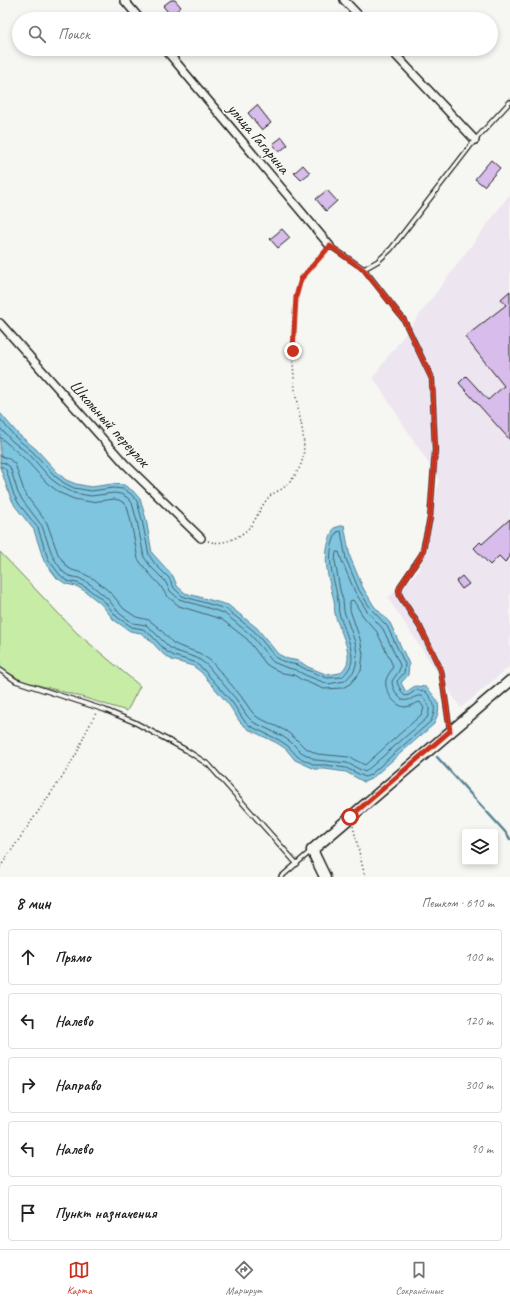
<!DOCTYPE html>
<html lang="ru">
<meta charset="utf-8">
<style>
:root{--surface:#fff;--page:#f2f2f2;--text:#222;--muted:#767676;--line:#e0e0e0;--accent:#c8321e}
body{margin:0;font-family:Caveat,sans-serif;background:var(--page);color:var(--text)}
.controls{position:absolute;right:12px;bottom:12px;display:grid;overflow:hidden;border-radius:4px;box-shadow:0 2px 6px #0003}
.controls button{width:36px;height:36px;display:grid;place-items:center;padding:0;border:0;border-bottom:1px solid var(--line);background:var(--surface);color:var(--text);font:20px sans-serif}
.stop{position:absolute;width:12px;height:12px;margin:-9px;border:3px solid #c8321e;border-radius:50%;background:#fff}
.stop.end{background:#c8321e;border-color:#fff;box-shadow:0 1px 4px #0008}
.list{margin:0;padding:0;list-style:none}
h2{display:flex;justify-content:space-between;align-items:center;height:52px;margin:0;padding:0 16px;font-size:17px}
h2 small{font-size:13px;font-weight:400;color:var(--muted)}
.list li{display:grid;grid-template-columns:26px 1fr auto;gap:12px;align-items:center;box-sizing:border-box;height:56px;margin:0 8px 8px;padding:0 8px;border:1px solid var(--line);border-radius:4px}
.list b{display:block;font-size:15px;white-space:nowrap}
.list em{font-size:13px;font-style:normal;color:var(--muted)}
.icon{flex:none;width:22px;height:22px;fill:none;stroke:currentColor;stroke-width:2;stroke-linecap:round;stroke-linejoin:round}
.map{position:relative;flex:none;width:510px;height:877px;overflow:hidden}
.search{position:absolute;background:var(--surface);box-shadow:0 2px 6px #0003;left:12px;right:12px;top:12px;height:44px;display:flex;align-items:center;gap:10px;box-sizing:border-box;padding:0 14px;border-radius:22px;color:var(--muted);font-size:15px}
.sheet{height:372px;background:var(--surface)}
nav{display:flex;justify-content:space-around;align-items:center;box-sizing:border-box;height:56px;border-top:1px solid var(--line);background:var(--surface);font-size:11px;color:var(--muted)}
nav a{display:grid;justify-items:center;gap:2px}
nav .on{color:var(--accent)}
.map>svg:first-child{display:block}
</style>
<div class="map">
<svg width="510" height="877" viewBox="0 0 510 877">
<rect width="100%" height="100%" fill="#f6f6f2"/>
<filter id="ink" filterUnits="userSpaceOnUse"><feTurbulence type="fractalNoise" baseFrequency=".025" numOctaves="2"/><feDisplacementMap in="SourceGraphic" scale="8" xChannelSelector="R" yChannelSelector="G"/><feConvolveMatrix kernelMatrix="1 2 1 2 8 2 1 2 1" color-interpolation-filters="sRGB"/></filter>
<g filter="url(#ink)">
<path fill="#ede5f0" d="M510 194V666L461 708 388 598 419 571 439 480 373 377Z"/>
<path fill="#c7eca6" stroke="#728461" d="M0 552 77 633 140 686 127 711 75 695 23 681 0 668Z"/>
<path fill="#7fc5e0" stroke="#578192" d="M0 413 18 434 36 449 58 473 66 480 76 484 91 487 113 484 124 485 133 491 140 499 146 519 152 553 173 576 177 586 185 593 228 605 257 628 278 654 288 659 299 661 308 667 328 675 340 673C342 671 344 669 346 666 354 652 337 627 335 613 334 609 335 604 334 600 327 574 321 554 334 528L344 525 350 557 363 588 374 606 390 623 409 664 408 675 401 683 406 692 415 686 426 687C440 702 442 705 434 724L371 779 364 782 346 772 325 769H315L295 760 286 749 277 743 248 729 240 722 229 705 201 672 193 666 172 660 163 654 149 639 141 633 130 631 114 620 101 604 85 591 76 586 66 584 57 578 44 561 34 530 15 506 10 496 0 467Z"/>
<g fill="none" stroke-linecap="round" stroke-linejoin="round">
<g stroke="#44606a" stroke-width="1">
<path d="M0 419 15 437 33 452 55 476 64 483 74 488 91 491 113 488 123 489 131 494 137 501 142 520 149 555 155 564 169 578 174 588 182 596 226 609 254 631 276 658 287 663 298 665 307 670 327 678 342 677C345 674 348 671 350 667 357 654 343 627 339 613 338 609 339 605 338 601 334 576 324 557 337 532L341 531 346 559 359 590 371 609 387 626 405 664 404 673 397 681 398 685 403 694 405 696 409 695 416 690 425 691C435 703 437 707 431 721L370 775 365 777 346 768 326 765H315L298 757 288 746 279 740 250 726 243 719 232 702 203 669 194 662 174 656 166 651 152 636 143 629 132 627 117 617 104 601 87 588 77 583 67 581 60 575 48 559 38 528 19 504 14 495 6 470 3 467H0"/>
<path d="M0 428 12 441 30 455 51 479 62 487 74 493 91 496 114 493 121 494 128 498 132 503 137 521 144 557 151 567 165 581 170 591 179 599 224 613 251 635 273 662 285 667 296 670 305 675 328 684 345 681 354 671 356 665 357 653 355 642 344 611 343 600 340 590 335 561 336 552H339L342 561 355 592 367 611 383 629 400 665 399 671 392 681C392 686 394 689 396 693 406 709 412 694 422 696 429 704 431 708 427 718L365 772 347 763 316 760 301 752 292 743 282 736 253 722 247 716 236 699 207 665 197 658 176 651 169 647 155 633 146 625 133 623 120 614 107 598 90 584 79 578 69 576 63 572 53 557 42 526 23 501 18 493 10 467 5 463 0 462"/>
<path d="M0 437 25 459 47 483 60 493 74 499 91 502 114 499 119 500 124 503 127 506 131 522 138 559 147 571 160 585 166 595 179 606 221 619 247 639 266 664 272 668 283 673 294 675 302 680 324 689 342 688 350 684 361 671 363 654 360 639 350 610V601L353 600 363 616 377 632 393 666C392 671 387 675 386 680 384 690 394 706 405 707 411 707 415 703 420 702L424 708 422 714 365 765 349 757 317 754 304 747 296 739 286 731 257 717 252 712 240 695 211 661 199 653 179 646 173 643 159 628 149 620 136 617 124 609 111 593 94 579 82 573 72 570 67 567 58 554 47 523 28 498 24 491 15 464 8 458 0 456"/>
</g>
<path stroke="#578192" stroke-width="2.5" d="M437 757 507 834 510 839"/>
</g>
<g fill="#d8bceb" stroke="#1c1c1c">
<path d="M171 0H175L181 7 171 16 163 6Z"/>
<path d="M257 105 271 123 262 130 248 113Z"/>
<path d="M282 137 288 145 279 152 273 144Z"/>
<path d="M491 160 500 168 484 186 475 179Z"/>
<path d="M303 165 310 173 301 180 294 173Z"/>
<path d="M327 190 337 201 326 211 316 199Z"/>
<path d="M282 229 290 238 278 248 270 239Z"/>
<path d="M510 291V440L459 383 466 376 488 400 504 386 465 337 506 305 501 299Z"/>
<path d="M510 519V557L505 562 499 556 490 565 474 548 480 542 482 544Z"/>
<path d="M462 576 469 584 462 589 456 581Z"/>
</g>
<g fill="none" stroke-linecap="round" stroke-linejoin="round">
<g stroke="#1c1c1c" stroke-width="6">
<g id="lane">
<path d="M330 246 364 269 378 261 391 249 475 140 510 102"/>
<path d="M364 269 404 320 432 379 435 450 430 518 422 554 401 585 399 590 400 596 420 627 441 670 450 731"/>
<path d="M0 670 16 681 105 710 134 722 186 750 209 765 297 864"/>
<path d="M281 877 311 851"/>
</g>
</g>
<g stroke="#1c1c1c" stroke-width="10">
<g id="street">
<path d="M124 0 140 19"/>
<path d="M344 0 362 19"/>
<path d="M165 49 330 246"/>
<path d="M390 49 475 140"/>
<path d="M0 323 125 464 201 538"/>
</g>
</g>
<g stroke="#1c1c1c" stroke-width="13">
<path id="secondary" d="M325 877 312 850 510 681"/>
</g>
<g stroke="#1c1c1c" stroke-width="1.5" stroke-dasharray="1 3" stroke-linecap="butt">
<path d="M208 541C222 546 239 538 249 528 258 518 261 504 271 495 274 493 278 491 282 489 292 481 301 469 303 457 306 439 300 420 297 403 292 374 289 306 301 279 305 269 317 260 325 252"/>
<path d="M353 826 365 877"/>
<path d="M0 867 66 771 77 753 85 734 96 713"/>
</g>
<use href="#lane" stroke="#f6f6f2" stroke-width="3.5"/>
<use href="#street" stroke="#f6f6f2" stroke-width="7"/>
<use href="#secondary" stroke="#f6f6f2" stroke-width="10"/>
</g>
</g>
<g fill="none" stroke-linecap="round" stroke-linejoin="round" filter="url(#ink)">
<path stroke="#c8321e" stroke-width="5" d="M293 351 296 297 301 279 330 246 364 270 404 320 432 379 435 450 430 518 422 554 401 585 399 590 400 596 420 627 441 670 450 731 350 817"/>
</g>
<g text-anchor="middle" stroke-width="3.5" stroke-linejoin="round" paint-order="stroke">
<g font-size="17" fill="#1c1c1c" stroke="#f6f6f2">
<text transform="translate(259 138) rotate(50)" y="6">улица Гагарина</text>
<text transform="translate(110 423) rotate(48)" y="6">Школьный переулок</text>
</g>
</g>
</svg>
<div class="controls">
<button><svg class="icon" aria-label="layers" viewBox="0 0 24 24"><path d="M12 4l9 5-9 5-9-5zM3 14l9 5 9-5"/></svg></button>
</div>
<div class="stop" style="left:350px;top:817px"></div>
<div class="stop end" style="left:293px;top:351px"></div>
<div class="search"><svg class="icon" aria-label="search" viewBox="0 0 24 24"><circle cx="10" cy="10" r="6"/><path d="M15 15l6 6"/></svg>Поиск</div>
</div>
<section class="sheet">
<h2>8 мин<small>Пешком · 610 m</small></h2>
<ul class="list">
<li><svg class="icon" aria-label="ahead" viewBox="0 0 24 24"><path d="M12 20V5M6 11l6-6 6 6"/></svg><div><b>Прямо</b></div><em>100 m</em></li>
<li><svg class="icon" aria-label="left" viewBox="0 0 24 24"><path d="M17 20v-9H6M10 6l-5 5 5 5"/></svg><div><b>Налево</b></div><em>120 m</em></li>
<li><svg class="icon" aria-label="right" viewBox="0 0 24 24"><path d="M7 20v-9h11M14 6l5 5-5 5"/></svg><div><b>Направо</b></div><em>300 m</em></li>
<li><svg class="icon" aria-label="left" viewBox="0 0 24 24"><path d="M17 20v-9H6M10 6l-5 5 5 5"/></svg><div><b>Налево</b></div><em>90 m</em></li>
<li><svg class="icon" aria-label="arrive" viewBox="0 0 24 24"><path d="M6 21V4h12l-3 4 3 4H6"/></svg><div><b>Пункт назначения</b></div></li>
</ul>
</section>
<nav>
<a class="on"><svg class="icon" aria-label="map" viewBox="0 0 24 24"><path d="M3 6l6-2 6 2 6-2v14l-6 2-6-2-6 2zM9 4v14M15 6v14"/></svg>Карта</a>
<a><svg class="icon" aria-label="directions" viewBox="0 0 24 24"><path d="M12 3l9 9-9 9-9-9zM9 14v-3h6M13 9l2 2-2 2"/></svg>Маршрут</a>
<a><svg class="icon" aria-label="saved" viewBox="0 0 24 24"><path d="M7 4h10v16l-5-4-5 4z"/></svg>Сохранённые</a>
</nav>
